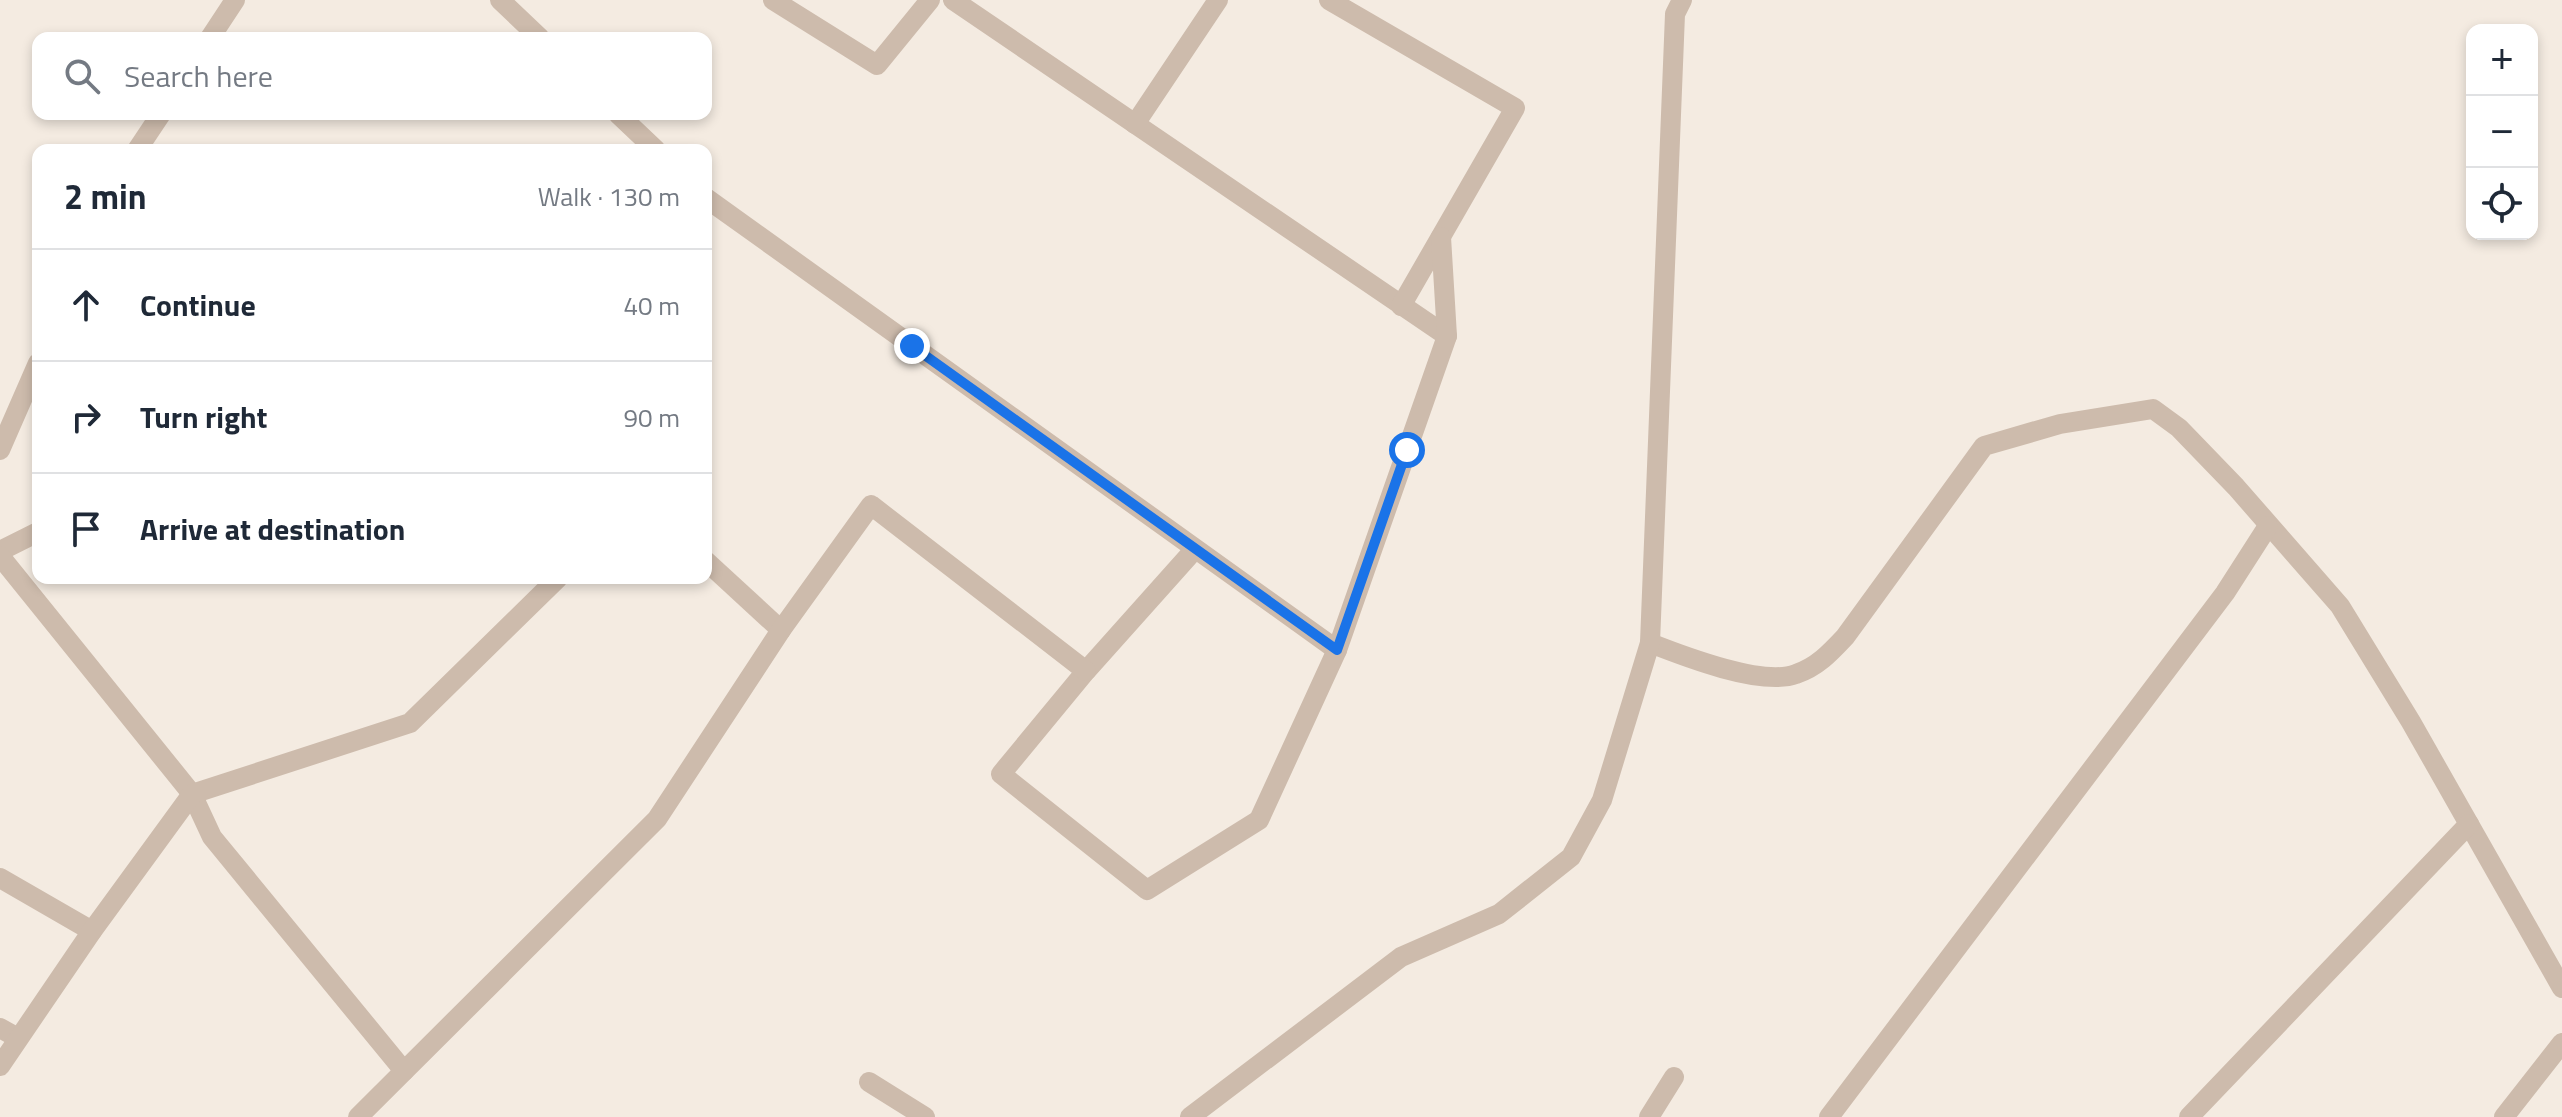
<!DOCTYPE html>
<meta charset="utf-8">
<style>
:root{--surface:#fff;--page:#f2f2f3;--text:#1f2937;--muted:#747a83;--line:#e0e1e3}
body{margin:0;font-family:"Titillium Web",sans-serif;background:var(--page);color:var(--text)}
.controls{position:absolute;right:24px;top:24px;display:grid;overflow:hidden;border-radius:16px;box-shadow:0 4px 12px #0003}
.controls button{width:72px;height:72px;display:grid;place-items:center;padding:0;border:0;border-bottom:2px solid var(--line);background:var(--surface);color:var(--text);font:40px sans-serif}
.stop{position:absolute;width:24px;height:24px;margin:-18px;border:6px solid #1a73e8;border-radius:50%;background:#fff}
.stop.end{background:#1a73e8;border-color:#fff;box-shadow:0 2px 8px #0008}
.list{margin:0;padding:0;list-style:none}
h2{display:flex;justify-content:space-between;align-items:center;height:104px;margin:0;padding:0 32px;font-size:34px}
h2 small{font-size:26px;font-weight:400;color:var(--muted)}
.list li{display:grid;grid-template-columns:52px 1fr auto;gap:24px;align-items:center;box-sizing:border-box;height:112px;padding:0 32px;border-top:2px solid var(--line)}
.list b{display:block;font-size:30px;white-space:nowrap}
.list em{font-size:26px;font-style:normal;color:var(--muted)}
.icon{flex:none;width:44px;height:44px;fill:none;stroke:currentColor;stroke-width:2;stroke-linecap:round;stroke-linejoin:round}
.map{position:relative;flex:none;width:2562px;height:1117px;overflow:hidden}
.search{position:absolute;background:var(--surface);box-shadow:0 4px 12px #0003;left:32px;top:32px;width:680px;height:88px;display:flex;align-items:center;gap:20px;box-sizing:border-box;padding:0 28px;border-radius:16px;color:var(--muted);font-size:30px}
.panel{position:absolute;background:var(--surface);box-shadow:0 4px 12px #0003;left:32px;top:144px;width:680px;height:440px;border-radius:16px}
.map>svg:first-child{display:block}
</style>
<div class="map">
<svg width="2562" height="1117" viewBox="0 0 2562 1117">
<rect width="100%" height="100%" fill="#f4ebe1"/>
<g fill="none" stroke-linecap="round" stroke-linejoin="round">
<g stroke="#cdbbac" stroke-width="20">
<path d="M500 0 540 38"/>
<path d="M773 0 877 65 930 0"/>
<path d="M953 0 1447 336"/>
<path d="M1329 0 1515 108 1401 306"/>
<path d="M210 38 235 0"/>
<path d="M618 114 656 150"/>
<path d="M1135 124 1218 0"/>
<path d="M137 150 161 114"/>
<path d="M706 198 1337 650"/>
<path d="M0 450 38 363"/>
<path d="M1195 549 1086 671 1001 774 1147 890 1259 820 1337 650 1447 336 1441 237"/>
<path d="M0 551 38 532"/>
<path d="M0 556 192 794 212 837 404 1071"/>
<path d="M706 561 781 630"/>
<path d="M1650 643C1683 656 1762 687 1796 674 1817 667 1830 653 1845 637L1984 446 2060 424 2153 409 2179 428 2236 487 2340 606 2411 722 2562 988"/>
<path d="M0 878 92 931"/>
<path d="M0 1028 18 1038"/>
<path d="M0 1066 92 931 192 794 410 723 558 578"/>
<path d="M869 1082 925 1117"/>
<path d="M358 1117 657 819 781 630 871 505 1086 671"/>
<path d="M1190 1117 1401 957 1499 914 1571 857 1602 800 1650 643 1675 14 1682 0"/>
<path d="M1649 1117 1674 1077"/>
<path d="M1829 1117 2225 593 2268 526"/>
<path d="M2189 1117 2469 824"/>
<path d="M2504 1117 2562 1043"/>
</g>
</g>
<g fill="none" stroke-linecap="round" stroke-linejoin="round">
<path stroke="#1a73e8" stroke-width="10" d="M912 346 1337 650 1407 450"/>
</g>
</svg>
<div class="controls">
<button>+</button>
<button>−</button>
<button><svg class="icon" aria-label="locate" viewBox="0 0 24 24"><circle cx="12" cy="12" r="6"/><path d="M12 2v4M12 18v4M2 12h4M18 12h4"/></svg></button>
</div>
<div class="stop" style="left:1407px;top:450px"></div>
<div class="stop end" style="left:912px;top:346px"></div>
<div class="search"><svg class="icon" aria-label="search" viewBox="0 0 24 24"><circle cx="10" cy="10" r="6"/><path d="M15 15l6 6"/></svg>Search here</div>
<section class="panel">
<h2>2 min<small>Walk · 130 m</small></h2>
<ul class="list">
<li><svg class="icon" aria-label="ahead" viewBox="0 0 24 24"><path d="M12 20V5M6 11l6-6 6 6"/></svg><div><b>Continue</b></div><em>40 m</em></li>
<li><svg class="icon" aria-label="right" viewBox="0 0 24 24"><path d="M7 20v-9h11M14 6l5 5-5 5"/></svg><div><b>Turn right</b></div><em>90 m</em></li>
<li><svg class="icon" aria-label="arrive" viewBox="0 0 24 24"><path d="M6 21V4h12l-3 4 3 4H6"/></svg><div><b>Arrive at destination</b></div></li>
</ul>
</section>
</div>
